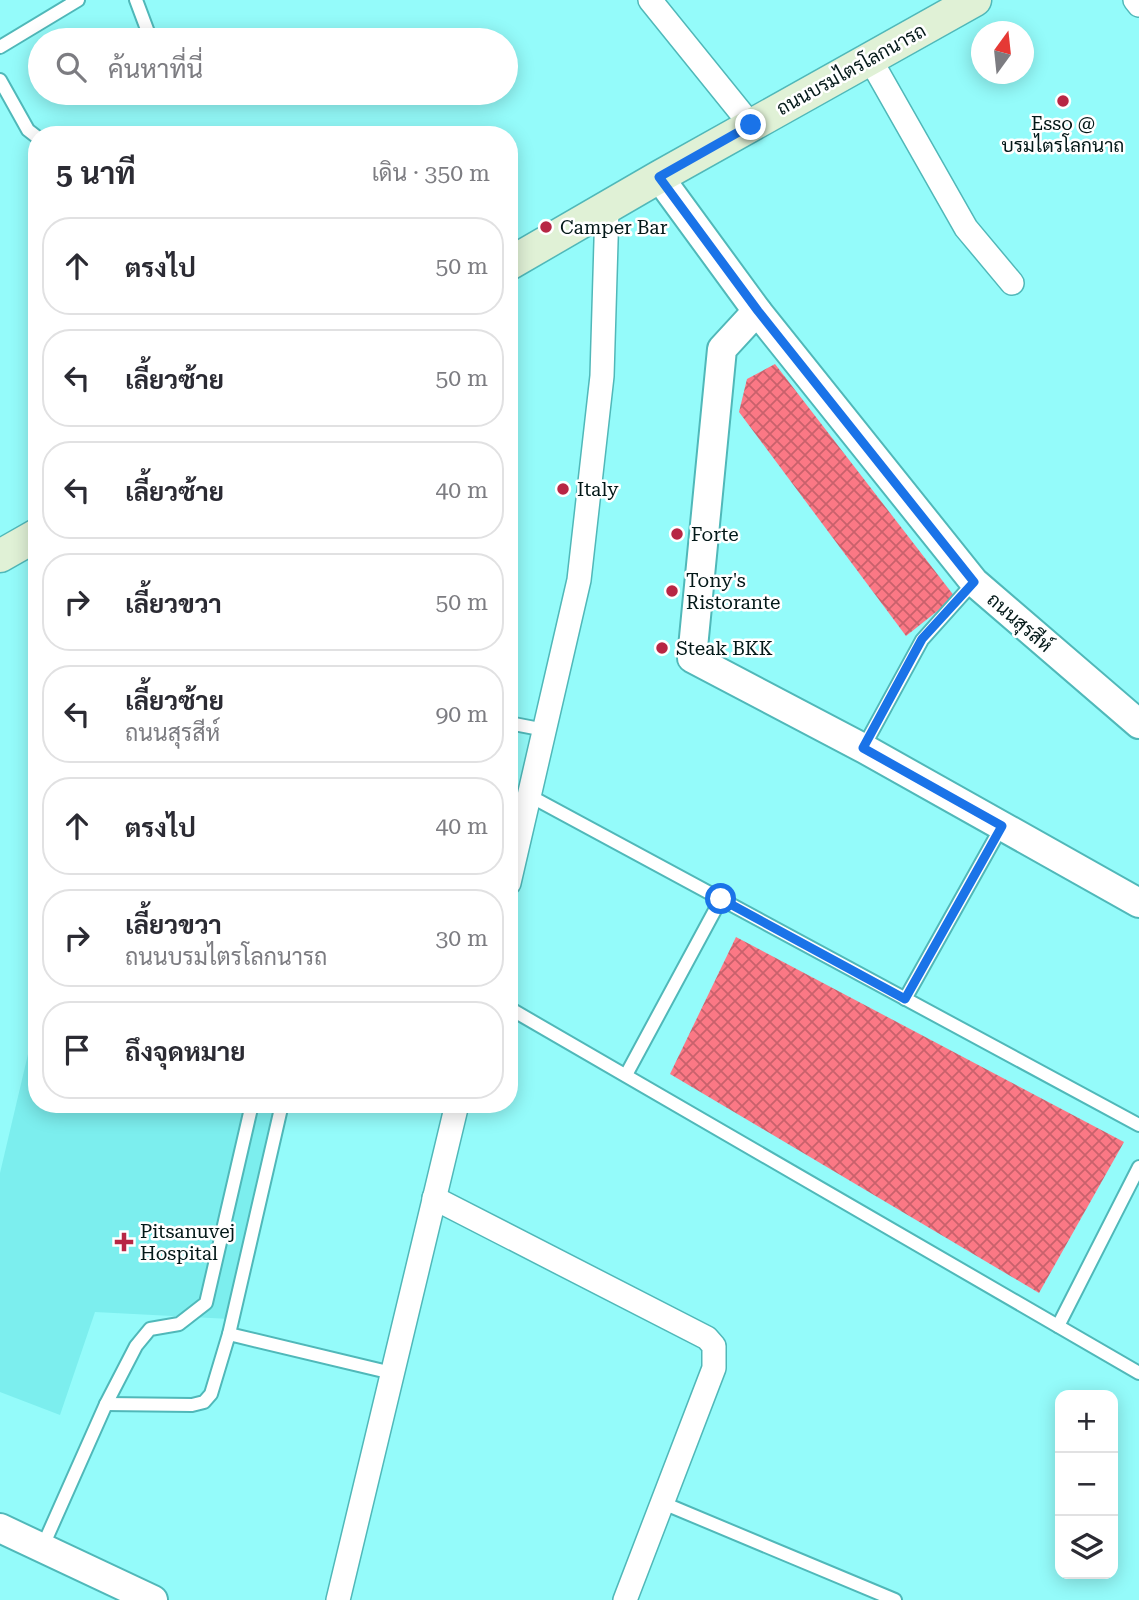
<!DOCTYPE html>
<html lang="th">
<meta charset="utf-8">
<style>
:root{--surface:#fff;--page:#f7f7f7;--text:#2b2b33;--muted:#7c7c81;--line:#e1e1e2}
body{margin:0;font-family:"Roboto Serif",Sarabun,serif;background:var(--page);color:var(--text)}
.controls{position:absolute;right:21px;bottom:21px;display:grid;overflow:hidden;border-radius:14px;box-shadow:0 4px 18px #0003}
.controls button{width:63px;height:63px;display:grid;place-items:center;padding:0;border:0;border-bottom:2px solid var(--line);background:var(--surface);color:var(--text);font:35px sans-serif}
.compass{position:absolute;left:971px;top:21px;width:63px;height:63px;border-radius:50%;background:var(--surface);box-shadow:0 4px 18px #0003;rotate:15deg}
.stop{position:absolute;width:21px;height:21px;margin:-16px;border:5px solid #1a73e8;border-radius:50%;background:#fff}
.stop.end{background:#1a73e8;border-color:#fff;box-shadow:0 2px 7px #0008}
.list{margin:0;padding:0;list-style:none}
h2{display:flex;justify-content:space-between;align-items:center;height:91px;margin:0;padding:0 28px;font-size:30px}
h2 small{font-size:23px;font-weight:400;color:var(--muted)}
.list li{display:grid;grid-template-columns:46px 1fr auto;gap:21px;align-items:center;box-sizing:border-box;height:98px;margin:0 14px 14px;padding:0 14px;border:2px solid var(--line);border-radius:28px}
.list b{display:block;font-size:26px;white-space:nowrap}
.list p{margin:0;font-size:23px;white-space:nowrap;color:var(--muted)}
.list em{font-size:23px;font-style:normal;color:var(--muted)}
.icon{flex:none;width:38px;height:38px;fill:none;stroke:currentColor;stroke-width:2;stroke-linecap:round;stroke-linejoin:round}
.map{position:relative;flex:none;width:1139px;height:1600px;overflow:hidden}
.search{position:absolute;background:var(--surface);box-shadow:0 4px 18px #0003;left:28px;top:28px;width:490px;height:77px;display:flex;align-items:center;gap:18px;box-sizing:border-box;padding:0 24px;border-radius:38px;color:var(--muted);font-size:26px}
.panel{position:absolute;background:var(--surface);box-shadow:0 4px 18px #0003;left:28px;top:126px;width:490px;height:987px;border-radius:28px}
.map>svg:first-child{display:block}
</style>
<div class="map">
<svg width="1139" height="1600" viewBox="0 0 1139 1600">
<defs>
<pattern id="building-cross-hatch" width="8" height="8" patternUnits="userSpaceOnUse" patternTransform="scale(1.75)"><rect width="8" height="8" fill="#fb7885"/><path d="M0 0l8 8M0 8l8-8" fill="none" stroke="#c9616c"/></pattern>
</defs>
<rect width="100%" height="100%" fill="#94fbfa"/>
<path fill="#7ceeee" d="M37 1016V1104H280L230 1319 95 1312 60 1415 0 1392V1173Z"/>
<g fill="url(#building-cross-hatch)">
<path d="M775 364 955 597 906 636 739 412 747 379Z"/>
<path d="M736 937 1124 1142 1039 1293 670 1074Z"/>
</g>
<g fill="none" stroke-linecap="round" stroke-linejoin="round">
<g stroke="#50b8b9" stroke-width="16">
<g id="service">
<path d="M136 0 151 40"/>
<path d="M0 47 78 0"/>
<path d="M0 80 28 130 37 137"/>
<path d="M509 723 545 730"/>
<path d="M863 748 922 640 974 582"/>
<path d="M530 796 1139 1125"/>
<path d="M905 999 1002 826"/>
<path d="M509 1008 1139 1373"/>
<path d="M626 1075 721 899"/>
<path d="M1058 1326 1139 1167"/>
<path d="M229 1334 282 1104"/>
<path d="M106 1404 192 1405 204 1402 211 1394 229 1334 392 1373"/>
<path d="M663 1503 895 1600"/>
<path d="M42 1548 106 1404 136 1346 150 1329 179 1324 206 1303 252 1104"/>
</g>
</g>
<g stroke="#50b8b9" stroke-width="26">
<g id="minor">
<path d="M650 0 751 125"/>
<path d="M1135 0 1139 5"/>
<path d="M870 59 966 228 1012 283"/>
<path d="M509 883 579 580 602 376 607 208"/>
<path d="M434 1198 707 1338 714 1346V1368L625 1600"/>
<path d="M338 1600 457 1104"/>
</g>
</g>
<g stroke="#50b8b9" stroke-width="32">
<g id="tertiary">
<path d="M659 177 757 311 974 582 1139 724"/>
<path d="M757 311 722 349 692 658 863 748 1139 903"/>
<path d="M0 1528 153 1600"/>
</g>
</g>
<g stroke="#50b8b9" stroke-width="35">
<g id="secondary">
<path d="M509 264 659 177 975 0"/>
<path d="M0 556 37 535"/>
</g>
</g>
<use href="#service" stroke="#fff" stroke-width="12"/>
<use href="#minor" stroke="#fff" stroke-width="23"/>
<use href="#tertiary" stroke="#fff" stroke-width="28"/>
<use href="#secondary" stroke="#e0f1d6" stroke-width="32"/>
</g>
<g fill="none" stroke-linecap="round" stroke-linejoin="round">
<path stroke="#1a73e8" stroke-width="9" d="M721 899 905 999 1002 826 863 748 922 639 974 582 758 311 659 177 751 125"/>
</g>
<g fill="#b72644" stroke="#fff" stroke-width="2.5">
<circle cx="1063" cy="101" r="7"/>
<circle cx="546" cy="227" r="7"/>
<circle cx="563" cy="489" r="7"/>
<circle cx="677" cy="534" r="7"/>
<circle cx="672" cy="591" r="7"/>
<circle cx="662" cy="648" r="7"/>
<path d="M120.5 1231.5h7v7h7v7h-7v7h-7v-7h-7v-7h7z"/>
</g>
<g text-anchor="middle" stroke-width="5" stroke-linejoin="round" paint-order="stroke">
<g font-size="19" fill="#031818" stroke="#fff">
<text transform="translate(851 69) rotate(-29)" y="7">ถนนบรมไตรโลกนารถ</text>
<text transform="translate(1020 622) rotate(41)" y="7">ถนนสุรสีห์</text>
</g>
<g font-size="19" fill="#031818" stroke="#fff" text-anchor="start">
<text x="1063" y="130" text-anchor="middle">Esso @<tspan x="1063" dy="22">บรมไตรโลกนาถ</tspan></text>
<text x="560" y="234">Camper Bar</text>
<text x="577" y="496">Italy</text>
<text x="691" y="541">Forte</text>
<text x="686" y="587">Tony's<tspan x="686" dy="22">Ristorante</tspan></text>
<text x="676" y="655">Steak BKK</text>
<text x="140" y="1238">Pitsanuvej<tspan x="140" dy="22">Hospital</tspan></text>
</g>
</g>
</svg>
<div class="controls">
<button>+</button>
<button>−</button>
<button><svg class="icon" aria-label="layers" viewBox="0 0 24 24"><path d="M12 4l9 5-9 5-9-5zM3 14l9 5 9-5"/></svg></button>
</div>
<svg class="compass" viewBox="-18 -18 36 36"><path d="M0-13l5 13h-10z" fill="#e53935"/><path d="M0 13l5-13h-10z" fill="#7c7c81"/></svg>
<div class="stop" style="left:721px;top:899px"></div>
<div class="stop end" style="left:751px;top:125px"></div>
<div class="search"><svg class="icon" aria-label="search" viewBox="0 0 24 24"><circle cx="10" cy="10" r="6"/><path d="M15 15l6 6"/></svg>ค้นหาที่นี่</div>
<section class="panel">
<h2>5 นาที<small>เดิน · 350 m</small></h2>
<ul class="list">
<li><svg class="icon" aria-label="ahead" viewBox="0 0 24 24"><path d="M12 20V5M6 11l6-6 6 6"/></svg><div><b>ตรงไป</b></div><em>50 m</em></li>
<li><svg class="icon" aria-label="left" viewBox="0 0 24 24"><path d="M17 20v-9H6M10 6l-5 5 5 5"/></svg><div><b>เลี้ยวซ้าย</b></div><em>50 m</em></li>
<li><svg class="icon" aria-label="left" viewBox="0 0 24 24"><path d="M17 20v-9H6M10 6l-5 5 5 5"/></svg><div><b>เลี้ยวซ้าย</b></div><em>40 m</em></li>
<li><svg class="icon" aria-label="right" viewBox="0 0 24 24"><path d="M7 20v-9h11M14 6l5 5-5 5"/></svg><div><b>เลี้ยวขวา</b></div><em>50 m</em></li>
<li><svg class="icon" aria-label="left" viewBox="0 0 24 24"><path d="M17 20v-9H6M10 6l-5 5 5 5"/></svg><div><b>เลี้ยวซ้าย</b><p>ถนนสุรสีห์</p></div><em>90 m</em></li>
<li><svg class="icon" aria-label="ahead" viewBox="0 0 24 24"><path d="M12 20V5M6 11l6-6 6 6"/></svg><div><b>ตรงไป</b></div><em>40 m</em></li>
<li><svg class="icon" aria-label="right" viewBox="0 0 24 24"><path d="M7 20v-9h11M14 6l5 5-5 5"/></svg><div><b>เลี้ยวขวา</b><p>ถนนบรมไตรโลกนารถ</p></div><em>30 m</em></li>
<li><svg class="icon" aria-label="arrive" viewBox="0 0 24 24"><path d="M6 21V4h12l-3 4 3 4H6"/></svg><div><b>ถึงจุดหมาย</b></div></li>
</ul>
</section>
</div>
